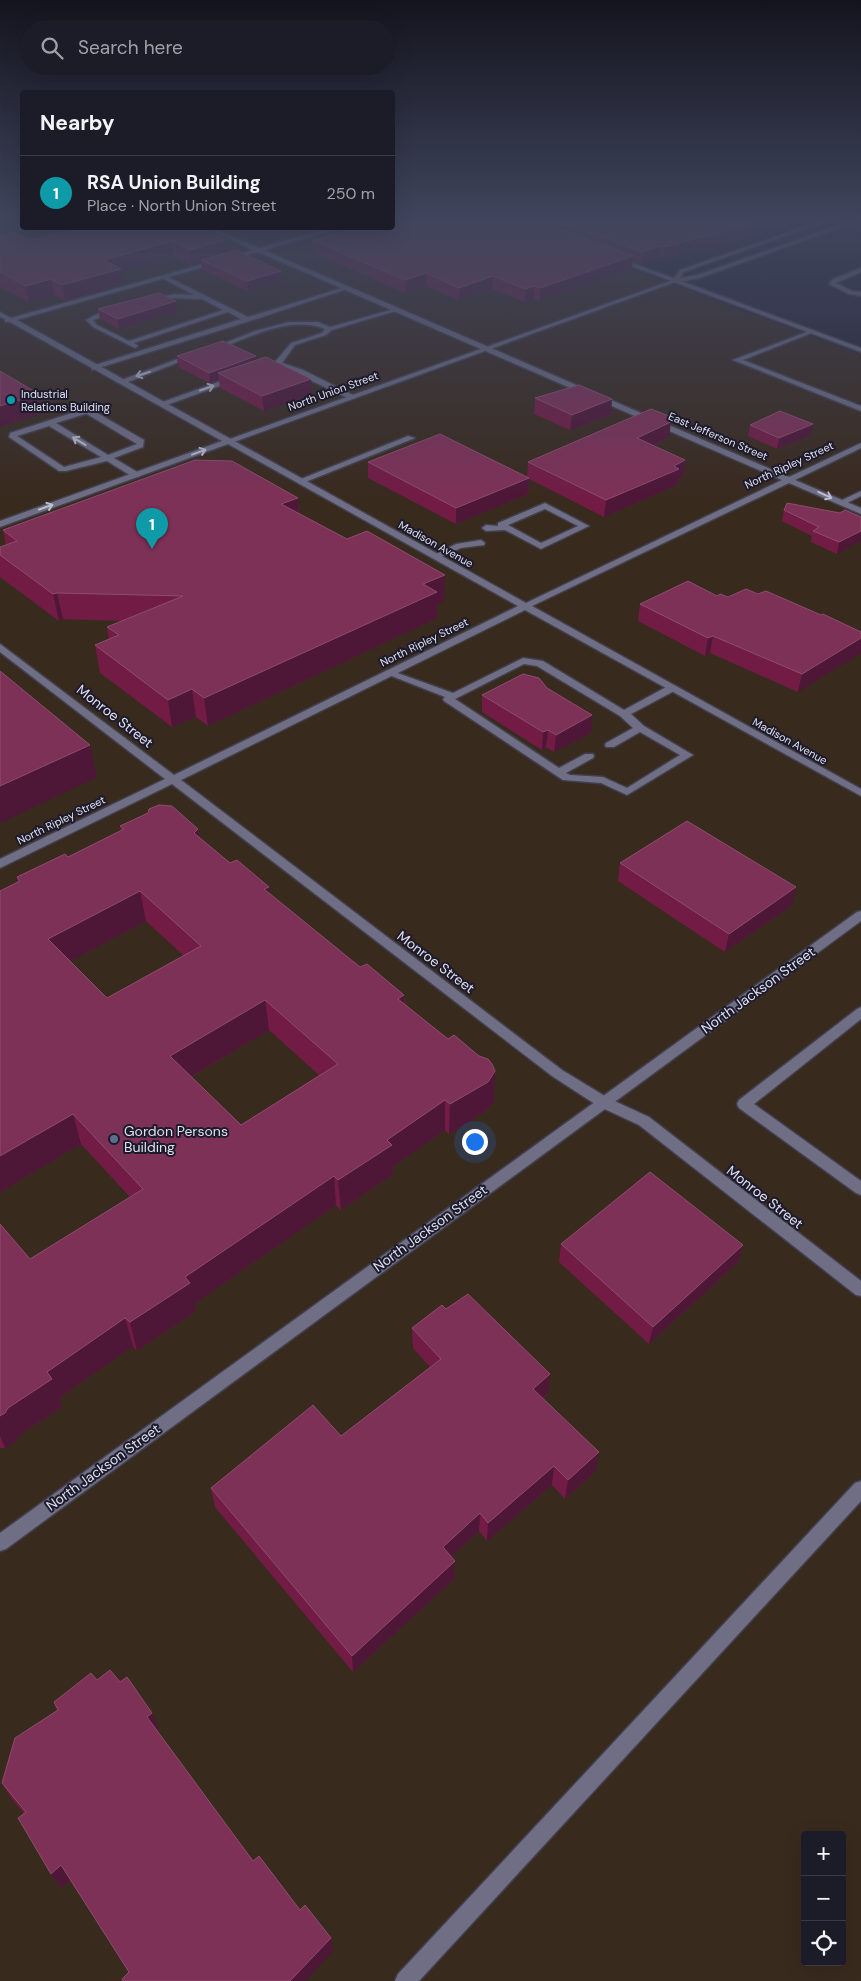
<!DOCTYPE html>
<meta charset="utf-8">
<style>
:root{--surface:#1c1b28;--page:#292834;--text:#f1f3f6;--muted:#a0a1a8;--line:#3a3945;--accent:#0f766e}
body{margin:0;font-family:"DM Sans",sans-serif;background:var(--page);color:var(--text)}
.controls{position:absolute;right:15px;bottom:15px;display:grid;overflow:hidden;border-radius:5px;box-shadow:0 5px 20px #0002}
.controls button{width:45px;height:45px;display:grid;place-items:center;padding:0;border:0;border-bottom:1px solid var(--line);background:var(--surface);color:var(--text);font:25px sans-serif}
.you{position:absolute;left:474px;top:1141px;width:18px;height:18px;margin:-12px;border:4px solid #fff;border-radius:50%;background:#1a73e8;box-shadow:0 0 0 8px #1a73e833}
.badge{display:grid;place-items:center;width:32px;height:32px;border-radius:50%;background:var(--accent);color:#fff;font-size:16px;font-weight:700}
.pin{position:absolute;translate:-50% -41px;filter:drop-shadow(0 1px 2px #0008)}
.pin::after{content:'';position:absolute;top:26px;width:18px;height:15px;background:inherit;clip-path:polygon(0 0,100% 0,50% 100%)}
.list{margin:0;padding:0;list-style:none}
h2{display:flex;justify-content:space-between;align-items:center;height:65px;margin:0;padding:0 20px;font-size:21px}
h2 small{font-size:16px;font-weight:400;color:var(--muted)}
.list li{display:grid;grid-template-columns:32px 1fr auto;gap:15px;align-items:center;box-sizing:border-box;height:75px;padding:0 20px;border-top:1px solid var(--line)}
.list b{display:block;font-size:19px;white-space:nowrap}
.list p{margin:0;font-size:16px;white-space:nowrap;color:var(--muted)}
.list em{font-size:16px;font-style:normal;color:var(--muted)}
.icon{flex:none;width:28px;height:28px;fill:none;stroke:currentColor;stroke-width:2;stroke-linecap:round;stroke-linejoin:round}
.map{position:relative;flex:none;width:861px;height:1981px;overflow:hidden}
.search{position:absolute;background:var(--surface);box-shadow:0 5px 20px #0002;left:20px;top:20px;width:375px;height:55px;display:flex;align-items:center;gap:12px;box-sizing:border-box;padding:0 18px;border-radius:28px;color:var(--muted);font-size:19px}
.panel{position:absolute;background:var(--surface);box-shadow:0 5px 20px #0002;left:20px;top:90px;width:375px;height:140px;border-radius:5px}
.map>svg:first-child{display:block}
</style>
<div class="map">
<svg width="861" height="1981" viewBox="0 0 861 1981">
<rect width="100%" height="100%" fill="#252436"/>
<path fill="#392a1e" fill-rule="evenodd" d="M0 222H22V228H392L506 222 861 355V1981H0ZM805 1835H842V1962H805Z"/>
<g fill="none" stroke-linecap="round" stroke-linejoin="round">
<g stroke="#40404f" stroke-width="3">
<g id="lane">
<path d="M817 222H825L684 272 680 278 697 275 848 222H856L700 278 675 283 672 281 680 270Z"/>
<path d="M162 276H166L248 317 345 287 350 288 250 321 92 370V366L241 319 228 312 134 343 138 346 135 348 93 327 86 320 97 314 118 309V311L93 320 97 325 129 341 223 310 202 299 174 298 150 302V300L174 294 194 295 162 278Z"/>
<path d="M394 309 399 310 332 330 326 335 295 345 282 363 303 370 353 395 354 397 350 399 297 374 278 366 263 371 259 369 275 362 291 343 322 333 325 329C291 315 249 338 217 349L212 348 255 331 289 322H318L330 327Z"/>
<path d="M809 331 814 332 743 360 861 406V411L733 360Z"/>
<path d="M191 354 197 355 123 384 116 382Z"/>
<path d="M232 377 239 379 164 406 157 404Z"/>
<path d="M81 410H92L144 440 143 447 114 458 139 473V477H133L107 461 66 471H59L9 437 10 433ZM85 414H87L137 444 108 455 56 423ZM49 426 101 457 64 467 17 436Z"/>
<path d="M408 436 415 438 303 483 296 481Z"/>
<path d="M861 491V496L845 504 838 502Z"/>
<path d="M545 503 589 526 541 549 505 530 486 531 482 528 486 525 498 526V523ZM545 509 578 526 541 543 508 525Z"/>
<path d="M481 540 485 543 484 545 461 548 436 559 432 556 456 544Z"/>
<path d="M523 658 543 661 624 710 668 686H676V690L631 714 644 726 693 755 627 795 601 783 563 780 444 701 443 699 445 697 384 673 386 671H392L453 693ZM524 664 537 666 620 716 633 728 606 743 605 745 606 747H614L640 732 680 755 627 788 603 777 570 775 566 773 593 758 594 756 593 754H585L559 768 455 699Z"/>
<path d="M861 1007V1019L754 1104 861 1181V1195L856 1193 739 1108 737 1104 739 1100 857 1009Z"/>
<path d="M861 1481V1501L419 1981H395L398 1974 855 1483Z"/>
</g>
</g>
<g stroke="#40404f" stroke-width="3">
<g id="street">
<path d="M861 268V272L836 283 852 291 861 292V296L849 294 829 284 833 279Z"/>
<path d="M673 280 678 281 231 443 224 441Z"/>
<path d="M861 911V921L6 1549 0 1551V1533L857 912Z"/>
</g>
</g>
<g stroke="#40404f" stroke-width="3">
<g id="secondary">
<path d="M205 228H212L259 248 331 228H339L338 229 264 250 789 477 861 443V448L795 480 861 508V514L789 483 532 606 861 789V796L525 610 181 780 562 1070 608 1098 649 1117 861 1281V1296L856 1295 639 1125 598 1106 552 1076 172 784 0 868V859L165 779 0 652V644L174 775 518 606 228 444 0 527V521L222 441 10 322H5V319L0 317V312L11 318 253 250ZM258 252 782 480 526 603 17 320Z"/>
<path d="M615 258H619L861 348V352L615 260Z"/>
</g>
</g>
<use href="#lane" fill="#6f6e84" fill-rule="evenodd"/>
<use href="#street" fill="#6f6e84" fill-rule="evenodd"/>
<use href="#secondary" fill="#6f6e84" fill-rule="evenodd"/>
</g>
<g fill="#721c45" fill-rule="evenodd">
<path d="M392 222H789L729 242 663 259 660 258 642 264 632 261V268L540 301 534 299 525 302 492 289 459 300 426 286 405 293 313 252 312 240Z"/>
<path d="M0 236 31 240H226L227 253 281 271 282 280 248 291 202 270 201 263 192 265 174 257 121 272 123 284 65 301 54 295 29 302 0 287Z"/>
<path d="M98 309 177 311 119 329 100 319Z"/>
<path d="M177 356 257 360 312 394 264 411 220 388 219 380 210 383 178 367Z"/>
<path d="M535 398 611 415 570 430 534 414Z"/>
<path d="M750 425 811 435 777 449 748 436Z"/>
<path d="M669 437 653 446 685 460 683 476 678 479 677 485 604 517 529 479 528 494 456 524 368 478V462L527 477 528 462Z"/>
<path d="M298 498 299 514 444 601 437 605V618L208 726 196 717 172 727 100 673 95 645 109 639 107 627 122 621 63 619 59 621 0 577V547L6 545 3 530Z"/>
<path d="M784 510 861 517 837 554 811 542 812 536 782 521Z"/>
<path d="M758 594 821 615 798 692 710 653 705 656 638 621 640 604 717 596 728 597Z"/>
<path d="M547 688 591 733 554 752 546 747 542 750 482 712V695Z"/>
<path d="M120 826 198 829 199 837 230 863 360 967 404 995 405 1004 494 1101 486 1111 449 1134 445 1130 392 1167 393 1174 341 1210 336 1205 194 1304 196 1311 137 1351 133 1346 59 1398 62 1407 19 1435 16 1441 5 1448H0V1224L30 1259 130 1197 81 1144 0 1192V891L18 882 17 877 68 857 121 831ZM146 921 184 956 107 998 70 961ZM269 1030 319 1075 241 1125 191 1077Z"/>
<path d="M620 863 791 906 725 952 618 881Z"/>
<path d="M561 1244 743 1245 738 1262 649 1344 559 1262Z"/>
<path d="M446 1309 548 1393 543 1398 596 1471 565 1499 552 1485 487 1541 479 1531 451 1557 454 1579 353 1672 215 1507 211 1488 341 1436 430 1367 413 1348 412 1328Z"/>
<path d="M97 1680 159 1730 157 1732 253 1861 300 1910 331 1938 333 1951 129 1972 70 1880 61 1888 51 1874 24 1813 12 1799 2 1783 58 1710 54 1702Z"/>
</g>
<g fill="#4e1637">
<path d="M755 222H789L729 242 663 259 664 247Z"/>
<path d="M226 240 228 255 201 260V263L192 265 190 250Z"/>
<path d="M172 241 174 257 121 272 123 284 65 301 62 285 104 260Z"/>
<path d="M661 246 660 258 642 264 643 252Z"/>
<path d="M633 256 632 268 540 301V288Z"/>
<path d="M281 271 282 280 248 291 247 281Z"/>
<path d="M426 273V286L405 293V280Z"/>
<path d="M493 276 492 289 459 300V288Z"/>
<path d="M51 279 54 295 29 302 26 286Z"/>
<path d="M534 286V299L525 302V289Z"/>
<path d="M176 301 177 311 119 329 118 319Z"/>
<path d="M256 356 257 366 218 373 219 380 210 383 209 373Z"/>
<path d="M311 379 312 394 264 411 262 396Z"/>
<path d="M39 394 43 413 0 427V406Z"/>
<path d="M612 399 611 415 570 430 572 415Z"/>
<path d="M671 422 669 437 636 454 637 438Z"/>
<path d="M813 424 811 435 777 449 779 438Z"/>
<path d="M685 460 683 476 678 479 677 485 604 517 606 500 674 466Z"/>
<path d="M529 478 528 494 456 524V508Z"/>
<path d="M298 498 299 524 281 504Z"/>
<path d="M861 531V541L837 554 839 542Z"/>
<path d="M445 575 444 601 437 605V618L208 726 204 698 423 584Z"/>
<path d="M57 593 63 619 59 621 53 594Z"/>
<path d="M713 636 710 653 705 656 708 638Z"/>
<path d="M861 638V653L798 692 802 674Z"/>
<path d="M192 689 196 717 172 727 168 700Z"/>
<path d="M592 715 591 733 554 752 556 735Z"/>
<path d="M548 730 546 747 542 750 543 732Z"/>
<path d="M90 745 97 777 0 823V786Z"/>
<path d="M198 829 202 858 194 833Z"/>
<path d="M269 887 272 917 264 889Z"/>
<path d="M796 887 791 906 725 952 729 934Z"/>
<path d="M140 891 146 921 55 969 48 939Z"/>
<path d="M404 995 405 1025 398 999Z"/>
<path d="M265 1000 269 1030 175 1086 170 1056Z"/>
<path d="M495 1071 494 1101 486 1111 449 1134 450 1104Z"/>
<path d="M445 1100V1130L392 1167 393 1174 341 1210 338 1180 387 1140Z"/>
<path d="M73 1114 81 1144 0 1192V1156Z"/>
<path d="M334 1176 336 1205 194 1304 196 1311 137 1351 130 1322 185 1277Z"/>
<path d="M743 1245 738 1262 649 1344 653 1327Z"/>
<path d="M125 1318 133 1346 59 1398 62 1407 19 1435 16 1441 5 1448 0 1436V1416L47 1372Z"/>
<path d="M550 1374 548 1393 531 1408 533 1389Z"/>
<path d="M599 1452 596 1471 565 1499 568 1480Z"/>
<path d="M554 1466 552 1485 487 1541 488 1523Z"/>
<path d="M480 1513 479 1531 442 1565 443 1547Z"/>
<path d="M455 1561 454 1579 353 1672 352 1656Z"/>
<path d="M152 1713 159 1730 153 1735 147 1717Z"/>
<path d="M61 1865 70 1880 61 1888 51 1874Z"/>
<path d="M331 1938 333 1951 305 1981H290Z"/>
</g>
<g fill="#7e3157" stroke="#8d4c6e" fill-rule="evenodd">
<path d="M392 222H541L633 256 540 288 534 286 525 289 493 276 459 288 426 273 405 280 312 240 357 228H392Z"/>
<path d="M560 222H755L731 230 664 247 661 246 643 252Z"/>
<path d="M81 228H199L226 240 190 250 172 241 104 260 121 269 62 285 51 279 26 286 0 272V236L14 232 31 240Z"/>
<path d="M236 250 281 271 247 281 201 260Z"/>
<path d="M159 293 176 301 118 319 98 309Z"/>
<path d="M223 341 256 356 209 373 177 356Z"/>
<path d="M266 357 311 379 262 396 218 373Z"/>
<path d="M0 371 39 394 0 406Z"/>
<path d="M579 385 612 399 572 415 535 398Z"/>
<path d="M651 409 669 416 671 422 637 438 685 460 674 466 679 469 606 500 528 462Z"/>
<path d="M780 411 813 424 779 438 750 425Z"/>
<path d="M440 434 529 478 456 508 368 462Z"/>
<path d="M195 460 232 461 298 498 281 504 347 539 367 531 445 575 423 584 437 592 204 698 192 689 168 700 95 645 119 635 107 627 183 596 57 593 53 594 0 555V547L17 541 3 530Z"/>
<path d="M787 503 840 513 845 510 861 517V531L839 542 813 531 819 527 784 510Z"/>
<path d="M688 581 717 596 720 594 728 597 746 589 758 594 766 591 821 615 823 614 861 632V638L802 674 713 636 708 638 640 604Z"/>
<path d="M0 671 90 745 0 786Z"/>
<path d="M523 674 539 678 547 688 592 715 556 735 548 730 543 732 482 695Z"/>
<path d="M159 805 172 806 198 829 194 833 230 863 237 860 269 887 264 889 360 967 367 964 404 995 398 999 448 1039 454 1035 479 1056 488 1059 492 1064 495 1071 488 1082 450 1104 445 1100 387 1140 392 1145 338 1180 334 1176 185 1277 190 1283 130 1322 125 1318 47 1372 52 1379 8 1408 5 1413 0 1416V1224L30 1259 143 1189 73 1114 0 1156V891L20 881 17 877 65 854 68 857 124 829 120 826 148 813 149 809ZM140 891 201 946 107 998 48 939ZM265 1000 338 1064 241 1125 170 1056Z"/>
<path d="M687 821 796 887 729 934 620 863Z"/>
<path d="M650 1172 743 1245 653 1327 561 1244Z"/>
<path d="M468 1294 550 1374 533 1389 599 1452 568 1480 554 1466 488 1523 480 1513 443 1547 455 1561 352 1656 211 1488 313 1405 341 1436 441 1359 412 1328 442 1305 446 1309Z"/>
<path d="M110 1670 120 1682 127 1677 152 1713 147 1717 253 1861 259 1856 300 1910 305 1905 331 1938 290 1981H123L122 1979 129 1972 61 1865 51 1874 18 1818 26 1812 2 1783 15 1738 58 1710 54 1702 91 1673 97 1680Z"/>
</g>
<defs><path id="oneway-shaft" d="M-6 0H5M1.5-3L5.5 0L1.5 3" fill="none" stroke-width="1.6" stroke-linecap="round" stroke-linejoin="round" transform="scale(1.25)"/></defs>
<g stroke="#bebecd">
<use href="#oneway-shaft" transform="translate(143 374) rotate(162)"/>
<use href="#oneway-shaft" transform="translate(207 388) rotate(-19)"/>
<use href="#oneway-shaft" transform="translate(79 441) rotate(-149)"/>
<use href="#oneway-shaft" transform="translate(199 452) rotate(-20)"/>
<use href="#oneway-shaft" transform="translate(825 495) rotate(25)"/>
<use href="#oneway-shaft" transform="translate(46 507) rotate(-20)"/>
</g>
<linearGradient id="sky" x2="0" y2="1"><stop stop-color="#14141e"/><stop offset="0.44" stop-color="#40455d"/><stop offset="1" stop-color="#40455d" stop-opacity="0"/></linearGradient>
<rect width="861" height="499" fill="url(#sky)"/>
<circle fill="#0f9aa8" stroke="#1c1a2c" stroke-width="2" cx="11" cy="400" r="5"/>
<circle fill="#5c6f8a" stroke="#1c1a2c" stroke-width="2" cx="114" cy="1139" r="5"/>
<g text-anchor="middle" stroke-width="4" stroke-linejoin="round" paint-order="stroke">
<g font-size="11" fill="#e0e0ec" stroke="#1c1a2c">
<text transform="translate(333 391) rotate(-20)" y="4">North Union Street</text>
<text transform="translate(718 436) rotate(23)" y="4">East Jefferson Street</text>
<text transform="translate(789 465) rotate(-25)" y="4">North Ripley Street</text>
<text transform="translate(436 544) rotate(29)" y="4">Madison Avenue</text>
<text transform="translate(424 642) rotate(-26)" y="4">North Ripley Street</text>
<text transform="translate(790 741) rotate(29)" y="4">Madison Avenue</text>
<text transform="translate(61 820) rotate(-26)" y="4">North Ripley Street</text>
</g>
<g font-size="11" fill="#e0e0ec" stroke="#1c1a2c" text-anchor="start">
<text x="21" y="398">Industrial<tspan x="21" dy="13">Relations Building</tspan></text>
</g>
<g font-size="14" fill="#e0e0ec" stroke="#1c1a2c">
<text transform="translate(115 716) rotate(38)" y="5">Monroe Street</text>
<text transform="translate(436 962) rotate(37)" y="5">Monroe Street</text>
<text transform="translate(758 990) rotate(-36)" y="5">North Jackson Street</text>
<text transform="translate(765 1197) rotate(38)" y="5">Monroe Street</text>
<text transform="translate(430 1228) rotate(-36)" y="5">North Jackson Street</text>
<text transform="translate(103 1467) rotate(-36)" y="5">North Jackson Street</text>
</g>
<g font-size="14" fill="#e0e0ec" stroke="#1c1a2c" text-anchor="start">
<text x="124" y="1136">Gordon Persons<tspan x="124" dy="16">Building</tspan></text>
</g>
</g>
</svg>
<div class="controls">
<button>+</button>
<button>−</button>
<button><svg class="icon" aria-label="locate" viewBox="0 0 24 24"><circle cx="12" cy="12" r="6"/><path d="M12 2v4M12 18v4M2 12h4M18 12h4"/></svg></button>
</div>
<div class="you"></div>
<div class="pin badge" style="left:152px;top:549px;background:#0f9aa8">1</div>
<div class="search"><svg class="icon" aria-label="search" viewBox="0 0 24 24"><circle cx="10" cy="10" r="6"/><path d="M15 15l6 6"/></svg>Search here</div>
<section class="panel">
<h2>Nearby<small></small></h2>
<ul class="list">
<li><span class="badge" style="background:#0f9aa8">1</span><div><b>RSA Union Building</b><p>Place · North Union Street</p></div><em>250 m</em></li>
</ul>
</section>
</div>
